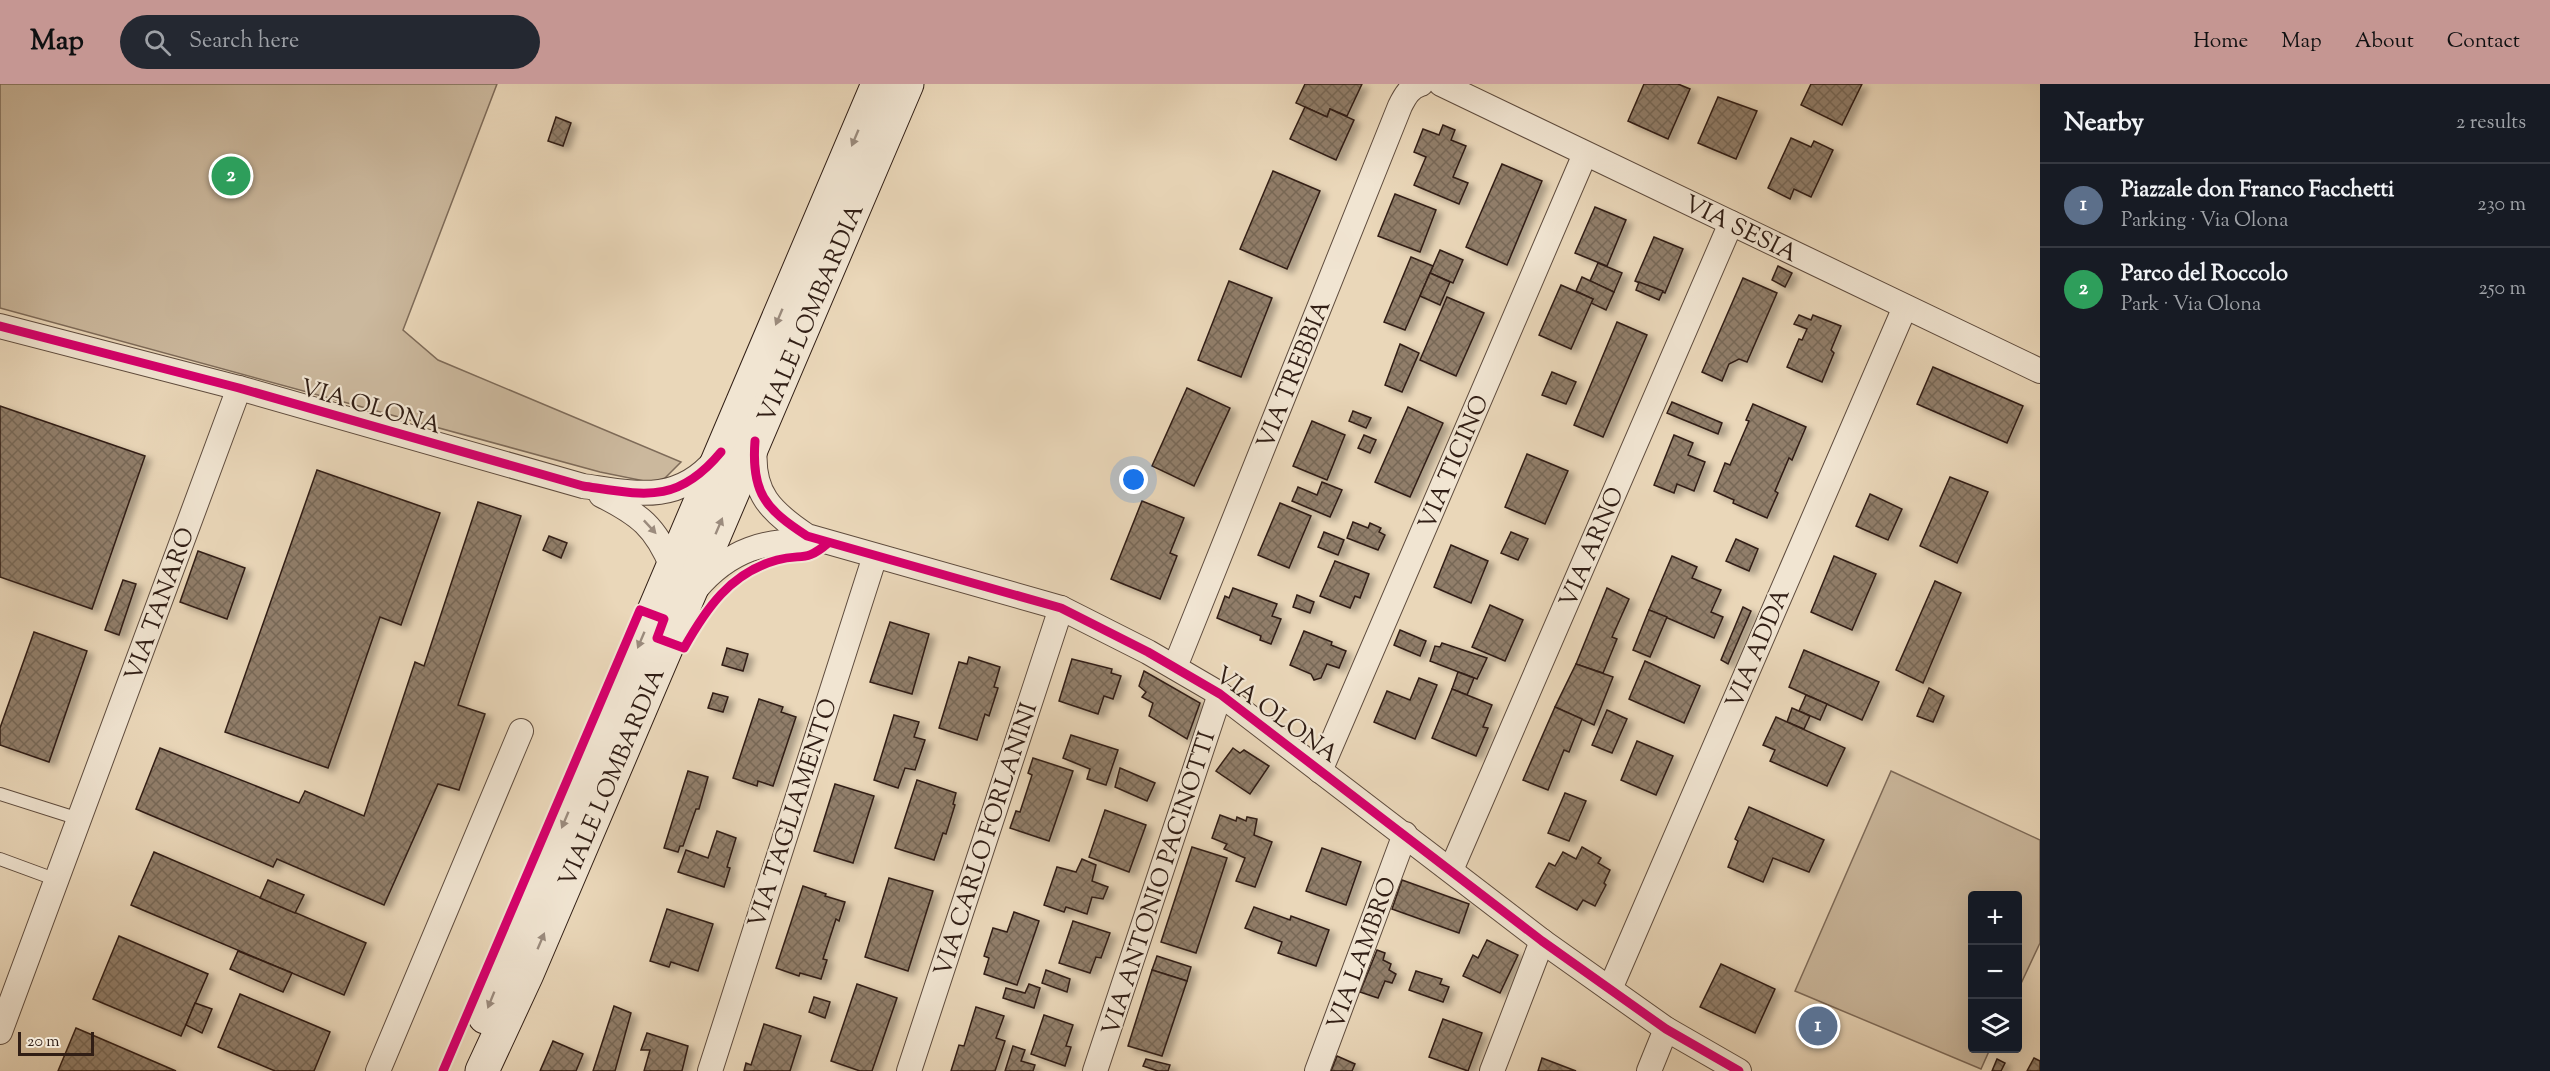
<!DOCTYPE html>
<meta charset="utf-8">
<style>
:root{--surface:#171b24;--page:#242831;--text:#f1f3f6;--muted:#9ea1a6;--line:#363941;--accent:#c59692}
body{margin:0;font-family:"Sorts Mill Goudy",serif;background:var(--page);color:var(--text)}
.controls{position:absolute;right:18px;bottom:18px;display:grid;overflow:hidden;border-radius:6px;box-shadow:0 6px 24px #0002}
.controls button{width:54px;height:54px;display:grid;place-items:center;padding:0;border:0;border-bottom:2px solid var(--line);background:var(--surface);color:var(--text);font:30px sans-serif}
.scale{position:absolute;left:18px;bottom:15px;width:76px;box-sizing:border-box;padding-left:6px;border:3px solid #311e15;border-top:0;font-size:16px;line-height:21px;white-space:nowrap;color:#311e15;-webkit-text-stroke:4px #f1e5d2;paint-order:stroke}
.you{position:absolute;left:1134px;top:396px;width:21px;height:21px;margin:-15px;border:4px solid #fff;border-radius:50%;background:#1a73e8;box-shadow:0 0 0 9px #1a73e833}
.badge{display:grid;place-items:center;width:39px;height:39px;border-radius:50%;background:var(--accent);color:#fff;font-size:20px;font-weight:700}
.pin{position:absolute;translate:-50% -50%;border:3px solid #fff;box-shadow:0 2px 6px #0006}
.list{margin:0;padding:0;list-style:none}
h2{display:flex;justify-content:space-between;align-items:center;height:78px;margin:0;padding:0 24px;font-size:26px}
h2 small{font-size:20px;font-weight:400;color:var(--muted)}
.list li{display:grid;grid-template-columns:39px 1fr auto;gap:18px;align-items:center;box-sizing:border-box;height:84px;padding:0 24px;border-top:2px solid var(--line)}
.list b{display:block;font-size:22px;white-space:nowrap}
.list p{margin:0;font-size:20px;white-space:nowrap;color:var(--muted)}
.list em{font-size:20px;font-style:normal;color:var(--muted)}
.icon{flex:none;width:33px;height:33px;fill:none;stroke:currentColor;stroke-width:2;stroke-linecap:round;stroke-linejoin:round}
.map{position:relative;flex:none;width:2040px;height:987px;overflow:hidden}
header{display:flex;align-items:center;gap:36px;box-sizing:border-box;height:84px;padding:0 30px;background:var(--accent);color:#111}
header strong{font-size:28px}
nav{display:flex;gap:33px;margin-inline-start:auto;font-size:21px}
.search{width:420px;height:54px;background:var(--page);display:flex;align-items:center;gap:15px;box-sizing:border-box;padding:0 21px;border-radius:33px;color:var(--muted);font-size:22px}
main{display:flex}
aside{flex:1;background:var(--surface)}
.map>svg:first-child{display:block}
</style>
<header>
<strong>Map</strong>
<div class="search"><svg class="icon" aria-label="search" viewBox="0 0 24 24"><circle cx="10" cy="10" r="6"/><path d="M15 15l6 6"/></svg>Search here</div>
<nav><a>Home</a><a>Map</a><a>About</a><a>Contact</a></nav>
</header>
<main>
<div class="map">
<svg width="2040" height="987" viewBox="0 0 2040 987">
<defs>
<pattern id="building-cross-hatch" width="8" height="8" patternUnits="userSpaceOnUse" patternTransform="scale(1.5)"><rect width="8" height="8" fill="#917e6a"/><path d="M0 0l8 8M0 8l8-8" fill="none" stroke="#776756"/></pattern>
<filter id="shadow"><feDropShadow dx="6" dy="4" stdDeviation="3" flood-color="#0004"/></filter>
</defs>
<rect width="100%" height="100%" fill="#ead7b9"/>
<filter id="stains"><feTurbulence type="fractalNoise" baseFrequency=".00333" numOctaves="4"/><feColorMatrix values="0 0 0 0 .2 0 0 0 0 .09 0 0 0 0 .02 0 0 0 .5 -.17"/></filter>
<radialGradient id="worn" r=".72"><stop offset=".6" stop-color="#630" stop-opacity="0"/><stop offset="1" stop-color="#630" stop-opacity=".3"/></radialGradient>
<g fill="#cbb89d" stroke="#7e6b59" stroke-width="1.5">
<path d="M0 0H497L403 246 438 276 681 378 659 400 600 388 0 224Z"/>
<path d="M1891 687 2040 756V859L2018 906V812H1972V964L1990 965 1981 985 1795 907Z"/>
</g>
<g fill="url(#building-cross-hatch)" stroke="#311e15" stroke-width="1.5" filter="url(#shadow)">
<path d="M1305 0H1362L1347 32 1330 25 1327 33 1296 19Z"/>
<path d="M1644 0H1678L1690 5 1668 55 1628 37Z"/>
<path d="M1811 0H1862L1842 41 1801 21Z"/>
<path d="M1718 13 1757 27 1736 75 1698 59Z"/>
<path d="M1305 23 1327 33 1330 25 1354 36 1336 76 1290 55Z"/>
<path d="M556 33 571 39 563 62 548 57Z"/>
<path d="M1443 41 1455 46 1451 56 1466 62 1453 93 1468 99 1459 120 1414 101 1426 73 1414 68 1423 45 1439 51Z"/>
<path d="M1791 54 1811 63 1814 57 1833 66 1811 113 1794 105 1790 115 1768 104Z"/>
<path d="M1502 80 1542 97 1507 181 1466 163Z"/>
<path d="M1273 87 1320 107 1287 185 1240 165Z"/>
<path d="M1395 110 1436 126 1420 168 1378 152Z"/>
<path d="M1595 123 1626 136 1607 182 1575 169Z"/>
<path d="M1654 153 1683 165 1665 209 1635 197Z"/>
<path d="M1440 166 1463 176 1453 199 1430 189Z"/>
<path d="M1411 173 1433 182 1405 246 1384 238Z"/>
<path d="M1598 179 1622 189 1614 208 1590 197Z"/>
<path d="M1778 182 1792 189 1785 203 1772 196Z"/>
<path d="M1430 189 1450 198 1440 221 1420 212Z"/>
<path d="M1582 193 1614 208 1606 226 1591 219 1593 215 1576 207Z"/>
<path d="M1743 194 1777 209 1747 278 1739 275 1729 280 1722 297 1702 288Z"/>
<path d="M1229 197 1272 214 1241 293 1198 276Z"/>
<path d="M1639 198 1663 207 1659 216 1636 206Z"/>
<path d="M1561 201 1593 215 1571 265 1539 251Z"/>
<path d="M1447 213 1484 229 1456 292 1420 276Z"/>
<path d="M1799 231 1811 236 1813 231 1841 242 1831 266 1834 269 1822 298 1787 283 1799 255 1802 256 1807 245 1794 240Z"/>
<path d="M1617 238 1647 251 1603 353 1574 341Z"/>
<path d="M1400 260 1419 269 1402 308 1385 301Z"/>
<path d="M1933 283 2023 322 2007 359 1917 320Z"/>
<path d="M1552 288 1576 298 1566 320 1542 311Z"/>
<path d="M1187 304 1230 324 1194 402 1152 382Z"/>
<path d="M1672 318 1722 339 1718 350 1667 329Z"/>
<path d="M1753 320 1806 343 1792 376 1789 374 1775 407 1778 409 1767 434 1733 419 1734 416 1714 407 1725 379 1730 381 1749 337 1746 336Z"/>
<path d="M0 322 145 372 92 525 0 493Z"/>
<path d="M1408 323 1443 339 1410 413 1375 398Z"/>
<path d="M1353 327 1371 334 1366 344 1349 337Z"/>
<path d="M1312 337 1345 351 1327 396 1293 382Z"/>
<path d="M1364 351 1376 356 1370 369 1358 364Z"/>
<path d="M1674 351 1693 359 1688 371 1705 378 1694 407 1677 400 1674 409 1654 401Z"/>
<path d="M1527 370 1568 387 1545 440 1505 423Z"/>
<path d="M317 386 440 429 401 541 380 533 328 684 225 648Z"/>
<path d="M1950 393 1988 408 1957 479 1920 462Z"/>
<path d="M1322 398 1342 406 1330 433 1292 417 1298 403 1317 411Z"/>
<path d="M1870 410 1902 425 1888 456 1856 442Z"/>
<path d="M1142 417 1184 434 1170 469 1177 472 1160 515 1111 495Z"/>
<path d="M478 418 521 432 458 621 485 630 459 706 438 700 384 821 277 775 273 783 136 725 160 664 299 719 305 707 364 732 415 578 424 582Z"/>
<path d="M1280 419 1311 432 1289 484 1258 471Z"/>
<path d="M1353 438 1368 444 1370 439 1381 444 1379 448 1385 451 1378 466 1347 454Z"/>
<path d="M1324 448 1344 456 1338 471 1318 463Z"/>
<path d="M1511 448 1528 455 1518 476 1501 469Z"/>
<path d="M549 452 567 459 561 474 543 466Z"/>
<path d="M1736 455 1758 465 1749 487 1726 477Z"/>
<path d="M1451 461 1488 477 1471 519 1434 503Z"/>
<path d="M198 467 245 484 227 535 180 518Z"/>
<path d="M1672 472 1697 483 1692 494 1721 506 1711 528 1723 533 1714 554 1649 526Z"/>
<path d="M1834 472 1876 490 1852 546 1811 528Z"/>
<path d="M1335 477 1369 490 1360 514 1355 512 1350 524 1320 512Z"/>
<path d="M123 496 136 500 119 551 105 546Z"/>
<path d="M1935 497 1961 509 1923 599 1896 586Z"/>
<path d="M1233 504 1277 520 1272 532 1281 535 1271 560 1260 556 1261 552 1217 534 1225 512 1229 514Z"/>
<path d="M1607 504 1629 515 1612 553 1617 555 1603 589 1576 580Z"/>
<path d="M1297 511 1314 518 1310 529 1293 523Z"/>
<path d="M1490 521 1523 536 1505 577 1472 563Z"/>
<path d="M1743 523 1751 527 1728 580 1721 576Z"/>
<path d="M1649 526 1667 533 1650 573 1633 566Z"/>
<path d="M890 538 929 550 912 610 870 598Z"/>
<path d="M1400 546 1426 557 1420 572 1394 561Z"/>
<path d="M1304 547 1332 558 1331 561 1346 567 1339 584 1327 580 1321 594 1314 596 1311 590 1290 581Z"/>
<path d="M34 548 87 567 49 678 0 661V644Z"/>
<path d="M1442 559 1487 574 1477 595 1430 577 1435 562 1440 563Z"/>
<path d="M727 564 748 570 743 587 722 581Z"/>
<path d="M1804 566 1879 598 1862 636 1789 603Z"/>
<path d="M969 573 1000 583 994 603 998 604 989 632 985 630 977 656 939 644 959 578 967 580Z"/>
<path d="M1072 575 1112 585 1111 589 1121 592 1113 615 1104 612 1098 630 1059 617Z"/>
<path d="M1645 577 1700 602 1684 639 1629 615Z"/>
<path d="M1576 580 1613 593 1594 641 1555 623Z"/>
<path d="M1144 587 1200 619 1187 655 1149 632 1153 619 1142 613 1146 608 1139 602Z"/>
<path d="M1458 588 1474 594 1467 611 1452 605Z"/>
<path d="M1419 594 1437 601 1415 655 1374 638 1387 607 1410 616Z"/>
<path d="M1929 604 1944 612 1933 638 1917 632Z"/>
<path d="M1452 605 1492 621 1483 643 1488 644 1476 672 1432 654Z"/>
<path d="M713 609 728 613 723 628 708 624Z"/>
<path d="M1806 611 1827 620 1820 636 1799 627Z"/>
<path d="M759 615 783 623 781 628 796 633 773 702 758 697 757 702 733 694Z"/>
<path d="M1555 623 1582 635 1569 668 1564 666 1548 706 1523 696Z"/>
<path d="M1792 624 1810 632 1804 645 1787 638Z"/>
<path d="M1607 626 1627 635 1612 669 1592 661Z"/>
<path d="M894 631 919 638 914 653 925 656 915 686 905 684 898 704 874 696Z"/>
<path d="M1776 633 1845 664 1827 702 1770 677 1775 666 1763 661Z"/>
<path d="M1071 651 1118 666 1106 701 1087 695 1090 685 1063 674Z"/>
<path d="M1637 657 1673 672 1656 711 1621 696Z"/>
<path d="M1233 664 1240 669 1244 666 1269 682 1250 710 1216 687Z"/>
<path d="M1033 674 1073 687 1049 757 1010 744 1016 727 1020 728 1032 691 1028 689Z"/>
<path d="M1120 684 1155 699 1147 717 1115 703Z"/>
<path d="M688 687 708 693 699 725H696L683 762H680L678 768 664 764Z"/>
<path d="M917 696 956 709 953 720 955 721 946 750 943 749 934 776 895 764Z"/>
<path d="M835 700 874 712 853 779 814 767Z"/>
<path d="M1565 709 1586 717 1569 757 1548 749Z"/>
<path d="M1749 723 1824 756 1809 788 1773 774 1763 798 1728 783 1738 757 1735 755Z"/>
<path d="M1105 726 1146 741 1129 788 1089 773Z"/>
<path d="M1220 731 1236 737 1237 733 1246 737 1247 733 1257 735 1254 751 1272 758 1255 803 1236 797 1245 774 1224 765 1227 760 1212 754Z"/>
<path d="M717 747 736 754 727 783 730 784 724 803 678 788 686 766 708 774Z"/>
<path d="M1192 763 1227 774 1196 869 1161 858Z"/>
<path d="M1582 763 1601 774 1598 779 1610 786 1604 799 1606 801 1595 822 1583 816 1577 826 1536 803 1549 779 1555 782 1563 768 1576 775Z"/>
<path d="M1322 764 1361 778 1346 821 1306 807Z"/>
<path d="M154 768 366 859 344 911 131 821Z"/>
<path d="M1082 775 1096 781 1092 797 1108 803 1103 815 1092 813 1087 830 1066 823 1064 828 1044 821 1057 783 1076 788Z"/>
<path d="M889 794 933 807 908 887 865 873Z"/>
<path d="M268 796 304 811 295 829 260 814Z"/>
<path d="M1402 796 1469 820 1459 849 1392 825Z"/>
<path d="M803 802 826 810 825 812 845 818 839 837 836 835 823 875 827 876 821 895 800 889 799 892 776 884Z"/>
<path d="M1254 823 1290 836 1291 832 1329 846 1316 882 1278 869 1282 858 1245 844Z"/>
<path d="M667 825 713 840 698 887 671 878 669 883 650 877Z"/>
<path d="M1014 828 1039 837 1017 901 984 890 989 874 984 872 993 844 1007 848Z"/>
<path d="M1073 837 1110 849 1101 874 1096 873 1090 889 1059 879Z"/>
<path d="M119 852 208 890 181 952 93 915Z"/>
<path d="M1487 856 1518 871 1500 909 1463 892 1473 871 1478 874Z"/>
<path d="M1377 866 1385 869 1383 876 1391 880 1389 886 1396 890 1392 899 1385 897 1378 914 1360 908Z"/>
<path d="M238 867 292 889 283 908 230 885Z"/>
<path d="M1157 872 1191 883 1187 897 1152 886Z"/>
<path d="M1721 880 1775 905 1755 949 1700 923Z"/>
<path d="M1046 886 1070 895 1067 908 1042 899Z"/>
<path d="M1152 886 1187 897 1162 972 1128 962Z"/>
<path d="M1416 887 1442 895 1440 900 1449 903 1443 918 1409 906Z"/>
<path d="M857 900 897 914 872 987H860L831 977Z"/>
<path d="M1029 900 1040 904 1034 924 1003 914 1006 904 1025 909Z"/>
<path d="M240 910 330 948 314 987H275L218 963Z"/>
<path d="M814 913 830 918 825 934 809 928Z"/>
<path d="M195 919 212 925 202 949 186 941Z"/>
<path d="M614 922 631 929 615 987H593Z"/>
<path d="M976 923 1004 932 996 954 1005 957 995 987H951L959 961 964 962Z"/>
<path d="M1044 931 1073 941 1066 962 1071 963 1065 982 1031 970Z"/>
<path d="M1443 935 1482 949 1468 987 1429 973Z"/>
<path d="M764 940 801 952 790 987H744L746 979 751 981Z"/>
<path d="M76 944 176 987H58Z"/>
<path d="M647 949 688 962 682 987H644L650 966H641Z"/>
<path d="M553 957 583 970 576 987H540Z"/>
<path d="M1013 962 1025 966 1021 977 1035 981 1033 987H1005Z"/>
<path d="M1337 972 1355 980 1352 987H1331Z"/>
<path d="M1542 974 1576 987H1538Z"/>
<path d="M2034 974 2040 977V987H2027Z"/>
<path d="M1146 975 1170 981 1168 987H1158L1143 982Z"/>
<path d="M1997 975 2005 979 2001 987H1992Z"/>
</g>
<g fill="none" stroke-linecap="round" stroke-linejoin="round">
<g stroke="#5f4c3e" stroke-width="14">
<g id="service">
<path d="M0 710 79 735"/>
<path d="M0 775 57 796"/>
</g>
</g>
<g stroke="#5f4c3e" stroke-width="26">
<g id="minor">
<path d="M1441 0 2040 287"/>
<path d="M0 242 239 304 583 402C633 409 677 421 715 376"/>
<path d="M755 363C751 409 771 428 807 452L1061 524 1148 568 1220 610 1542 857 1666 945 1739 987"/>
<path d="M601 411C639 430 656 443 672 483"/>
<path d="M696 505C729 466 766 454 817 458"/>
<path d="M1175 583 1400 22C1405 12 1410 3 1421 0"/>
<path d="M1320 687 1585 70"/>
<path d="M1451 786 1731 139"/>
<path d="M1610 905 1905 223"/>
<path d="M0 948 239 304"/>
<path d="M378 987 521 647"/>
<path d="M710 987 875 472"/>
<path d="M909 987 1061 524"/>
<path d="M1095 987 1220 610"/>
<path d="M1317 987 1405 750"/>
<path d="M1492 987 1542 857"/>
<path d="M1649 987 1666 945"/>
</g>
</g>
<g stroke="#311e15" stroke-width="35">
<g id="secondary">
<path d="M485 933 545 783 878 0"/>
<path d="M482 987 527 890 907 0"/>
</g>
</g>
<use href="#service" stroke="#f1e5d2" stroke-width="12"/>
<use href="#minor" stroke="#f1e5d2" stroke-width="24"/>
<use href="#secondary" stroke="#f1e5d2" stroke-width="33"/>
<g stroke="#f1e5d2" stroke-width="13">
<g id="cycleway">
<path d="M0 242 239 304 583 402C644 411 677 421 721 368"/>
<path d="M755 357C751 408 765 425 807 452L1061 524 1148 568 1220 610 1542 857 1666 945 1739 987"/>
<path d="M443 987 640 526 664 535 657 554 684 564C706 525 730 489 777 476 802 469 805 479 828 459"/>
</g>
</g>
<use href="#cycleway" stroke="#d6006c" stroke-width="9"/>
</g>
<defs><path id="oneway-solid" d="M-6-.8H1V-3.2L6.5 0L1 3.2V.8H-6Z" transform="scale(1.5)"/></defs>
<g fill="#9b8b7d">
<use href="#oneway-solid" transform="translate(855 54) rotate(113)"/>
<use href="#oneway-solid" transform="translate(779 233) rotate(113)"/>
<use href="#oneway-solid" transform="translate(719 442) rotate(-67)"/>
<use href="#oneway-solid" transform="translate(650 443) rotate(47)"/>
<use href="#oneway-solid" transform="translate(641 556) rotate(113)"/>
<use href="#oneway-solid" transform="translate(565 736) rotate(113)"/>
<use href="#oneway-solid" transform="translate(541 857) rotate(-67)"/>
<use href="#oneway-solid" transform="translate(491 916) rotate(112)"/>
</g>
<g text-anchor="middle" stroke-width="4.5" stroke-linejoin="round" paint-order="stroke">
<g font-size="24" fill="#311e15" stroke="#f1e5d2">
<text transform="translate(1741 144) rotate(26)" y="8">VIA SESIA</text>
<text transform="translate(810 229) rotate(-67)" y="8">VIALE LOMBARDIA</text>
<text transform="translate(1293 290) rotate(-68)" y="8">VIA TREBBIA</text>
<text transform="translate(371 322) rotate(16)" y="8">VIA OLONA</text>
<text transform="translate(1453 378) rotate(-67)" y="8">VIA TICINO</text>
<text transform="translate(1591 463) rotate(-67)" y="8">VIA ARNO</text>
<text transform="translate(159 520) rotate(-70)" y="8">VIA TANARO</text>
<text transform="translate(1757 564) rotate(-67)" y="8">VIA ADDA</text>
<text transform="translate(1277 630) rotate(36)" y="8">VIA OLONA</text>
<text transform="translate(611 693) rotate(-67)" y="8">VIALE LOMBARDIA</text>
<text transform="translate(792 729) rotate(-72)" y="8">VIA TAGLIAMENTO</text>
<text transform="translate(985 755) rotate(-72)" y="8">VIA CARLO FORLANINI</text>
<text transform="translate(1158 799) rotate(-72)" y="8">VIA ANTONIO PACINOTTI</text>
<text transform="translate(1361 869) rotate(-70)" y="8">VIA LAMBRO</text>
</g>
</g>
<rect width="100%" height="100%" filter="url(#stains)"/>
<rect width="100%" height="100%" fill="url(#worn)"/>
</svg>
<div class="controls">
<button>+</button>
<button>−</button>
<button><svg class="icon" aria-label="layers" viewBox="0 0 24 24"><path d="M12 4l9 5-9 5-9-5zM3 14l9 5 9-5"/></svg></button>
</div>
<div class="scale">20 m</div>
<div class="you"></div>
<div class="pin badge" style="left:1818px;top:942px;background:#5c6f8a">1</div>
<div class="pin badge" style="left:231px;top:92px;background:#2e9e5b">2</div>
</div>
<aside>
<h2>Nearby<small>2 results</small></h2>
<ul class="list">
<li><span class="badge" style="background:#5c6f8a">1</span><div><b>Piazzale don Franco Facchetti</b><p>Parking · Via Olona</p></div><em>230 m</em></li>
<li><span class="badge" style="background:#2e9e5b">2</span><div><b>Parco del Roccolo</b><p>Park · Via Olona</p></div><em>250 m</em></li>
</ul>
</aside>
</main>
